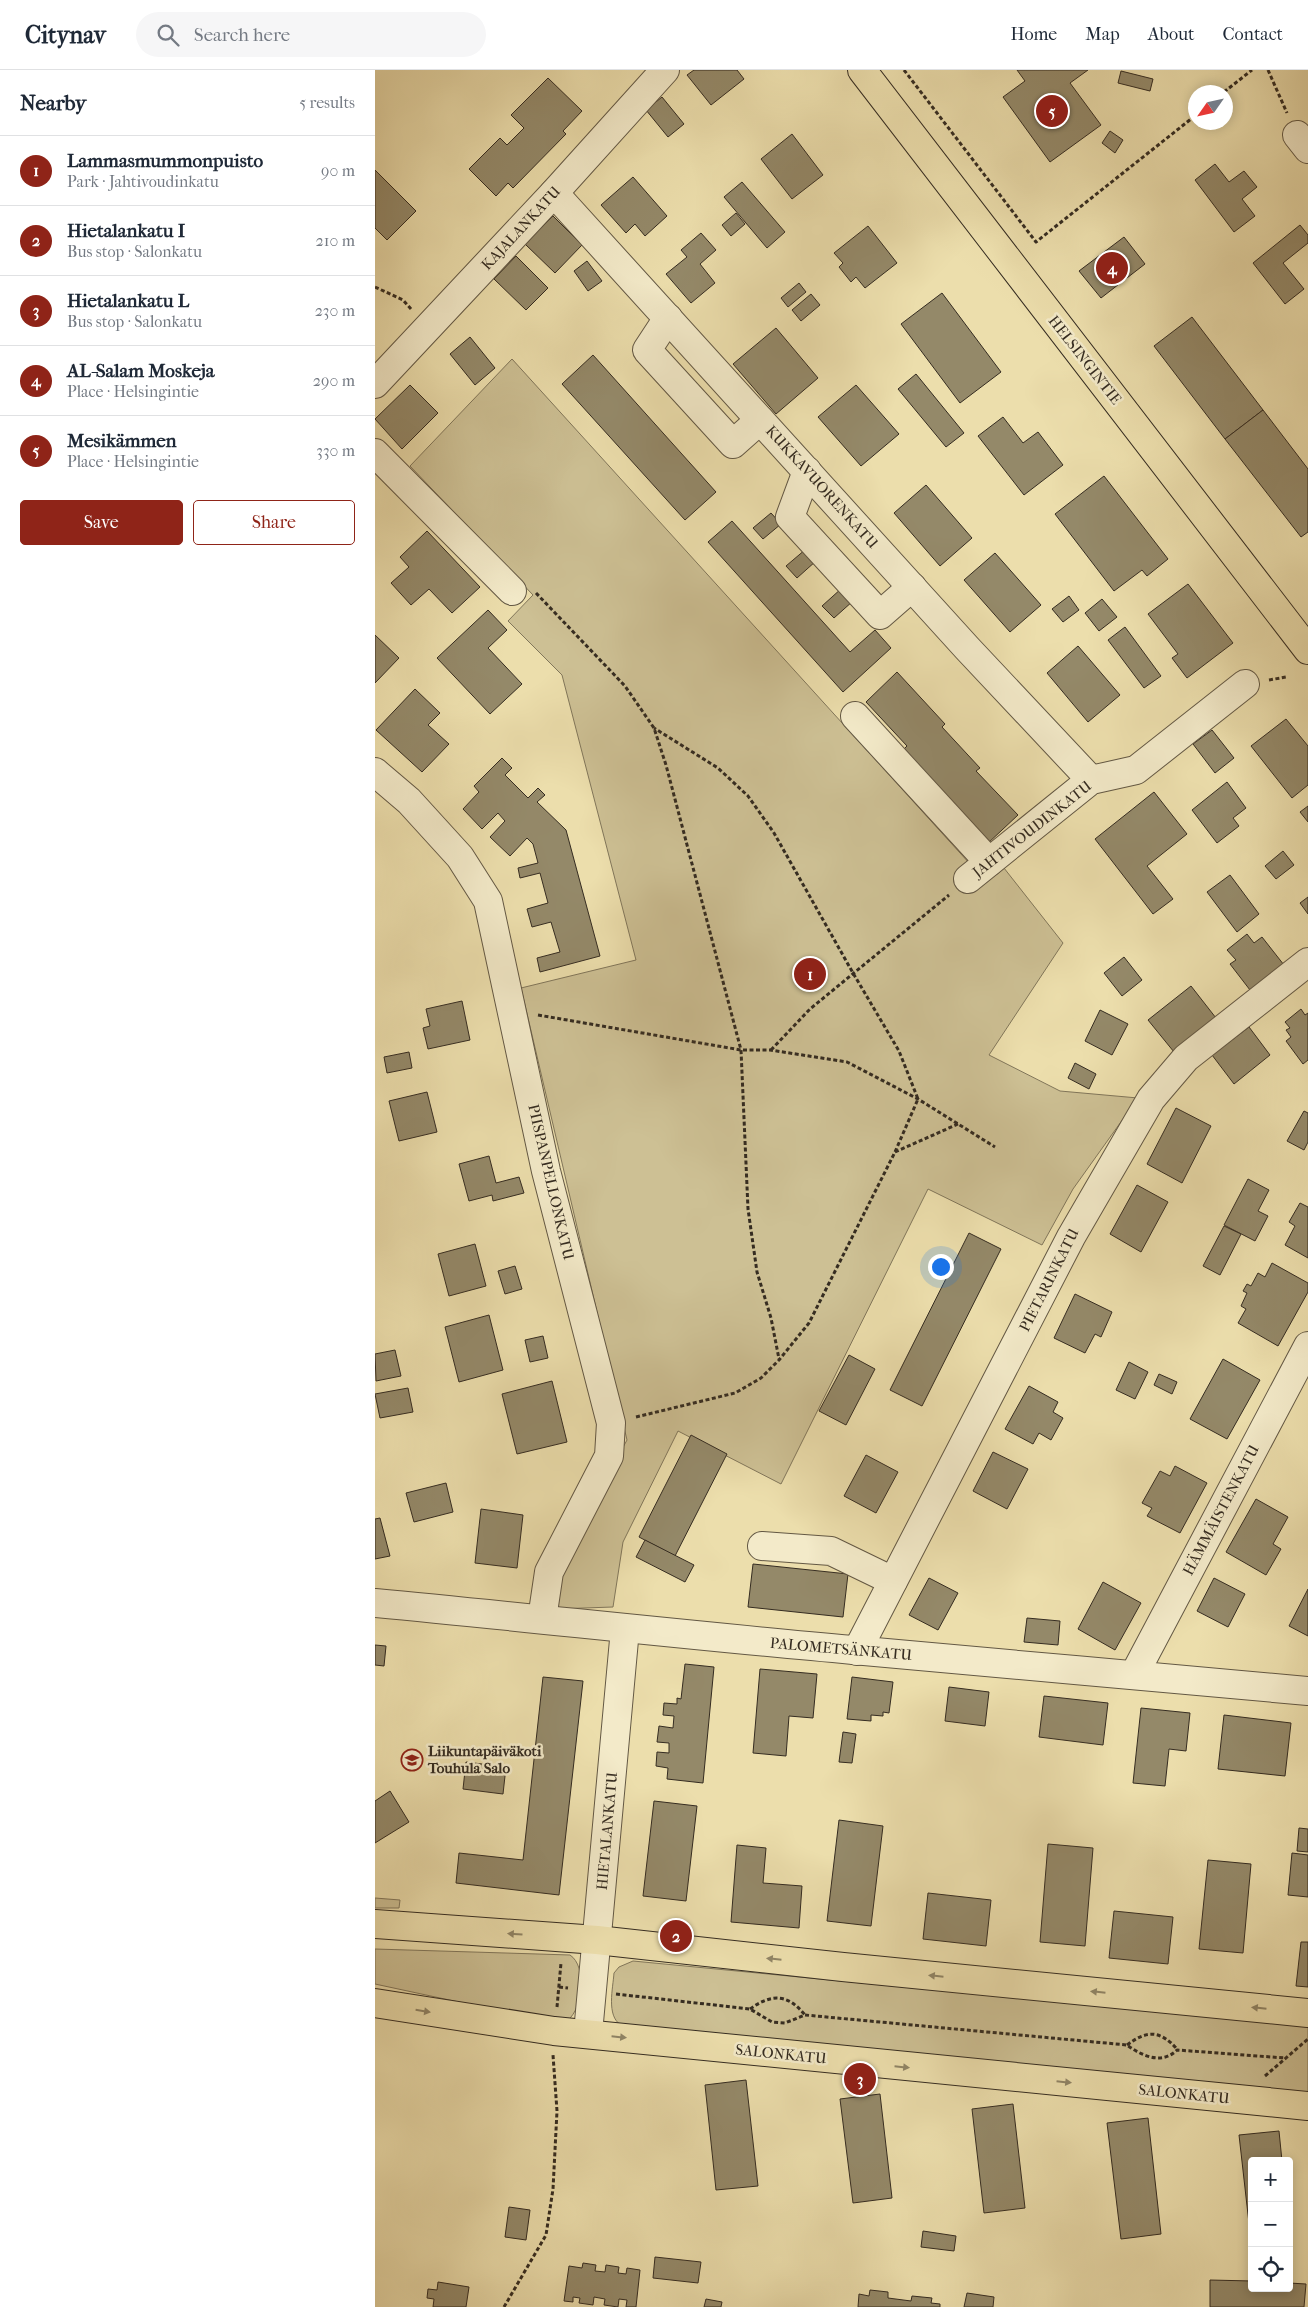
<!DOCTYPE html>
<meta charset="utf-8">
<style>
:root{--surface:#fff;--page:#f6f6f7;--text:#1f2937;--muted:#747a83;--line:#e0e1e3;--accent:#8f2418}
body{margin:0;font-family:"IM FELL French Canon",serif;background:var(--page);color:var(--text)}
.controls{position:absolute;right:15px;bottom:15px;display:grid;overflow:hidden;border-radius:5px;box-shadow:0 2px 12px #0003}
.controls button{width:45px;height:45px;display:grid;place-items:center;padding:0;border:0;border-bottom:1px solid var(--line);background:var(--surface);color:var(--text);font:25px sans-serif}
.compass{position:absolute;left:813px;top:15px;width:45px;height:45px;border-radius:50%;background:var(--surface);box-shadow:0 2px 12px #0003;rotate:236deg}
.you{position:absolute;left:565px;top:1196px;width:18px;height:18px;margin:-12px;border:4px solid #fff;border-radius:50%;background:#1a73e8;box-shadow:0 0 0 8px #1a73e833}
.badge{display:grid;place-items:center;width:32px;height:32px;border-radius:50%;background:var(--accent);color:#fff;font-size:16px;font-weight:700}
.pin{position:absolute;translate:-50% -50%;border:2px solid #fff;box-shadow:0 1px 5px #0006}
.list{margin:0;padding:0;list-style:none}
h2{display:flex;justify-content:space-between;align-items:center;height:65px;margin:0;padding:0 20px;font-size:21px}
h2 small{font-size:16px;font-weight:400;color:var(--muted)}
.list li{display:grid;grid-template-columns:32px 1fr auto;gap:15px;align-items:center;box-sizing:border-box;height:70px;padding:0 20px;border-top:1px solid var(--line)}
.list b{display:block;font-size:19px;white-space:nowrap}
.list p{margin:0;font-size:16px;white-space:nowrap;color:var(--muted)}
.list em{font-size:16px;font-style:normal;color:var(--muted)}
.actions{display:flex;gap:10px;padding:15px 20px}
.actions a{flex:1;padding:11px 0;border:1px solid var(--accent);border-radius:5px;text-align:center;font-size:18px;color:var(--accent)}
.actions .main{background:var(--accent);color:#fff}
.icon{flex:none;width:28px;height:28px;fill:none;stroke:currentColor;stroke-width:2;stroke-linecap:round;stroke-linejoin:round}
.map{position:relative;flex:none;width:933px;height:2237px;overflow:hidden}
header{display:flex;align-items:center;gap:30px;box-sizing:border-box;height:70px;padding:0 25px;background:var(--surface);border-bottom:1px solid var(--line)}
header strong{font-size:24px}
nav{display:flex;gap:28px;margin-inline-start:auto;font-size:18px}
.search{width:350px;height:45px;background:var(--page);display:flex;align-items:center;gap:12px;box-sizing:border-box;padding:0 18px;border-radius:28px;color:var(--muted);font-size:19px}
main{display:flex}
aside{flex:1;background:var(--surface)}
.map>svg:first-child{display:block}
</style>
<header>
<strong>Citynav</strong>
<div class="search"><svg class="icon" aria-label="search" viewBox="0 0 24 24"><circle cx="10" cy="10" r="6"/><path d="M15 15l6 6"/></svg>Search here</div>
<nav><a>Home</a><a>Map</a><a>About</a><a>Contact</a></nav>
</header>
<main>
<aside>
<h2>Nearby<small>5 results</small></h2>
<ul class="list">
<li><span class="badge">1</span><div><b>Lammasmummonpuisto</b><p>Park · Jahtivoudinkatu</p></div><em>90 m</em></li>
<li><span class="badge">2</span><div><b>Hietalankatu I</b><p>Bus stop · Salonkatu</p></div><em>210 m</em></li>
<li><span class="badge">3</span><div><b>Hietalankatu L</b><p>Bus stop · Salonkatu</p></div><em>230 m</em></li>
<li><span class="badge">4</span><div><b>AL-Salam Moskeja</b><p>Place · Helsingintie</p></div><em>290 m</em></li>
<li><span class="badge">5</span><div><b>Mesikämmen</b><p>Place · Helsingintie</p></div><em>330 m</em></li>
</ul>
<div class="actions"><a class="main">Save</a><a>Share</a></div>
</aside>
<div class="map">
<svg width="933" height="2237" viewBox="0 0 933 2237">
<rect width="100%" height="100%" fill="#ecdeac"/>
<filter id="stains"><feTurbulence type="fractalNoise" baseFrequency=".004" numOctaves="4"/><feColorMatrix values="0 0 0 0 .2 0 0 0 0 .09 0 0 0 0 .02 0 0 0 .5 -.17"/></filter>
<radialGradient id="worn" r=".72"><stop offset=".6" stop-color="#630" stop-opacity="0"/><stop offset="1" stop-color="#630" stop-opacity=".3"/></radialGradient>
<g fill="#cdc094" stroke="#81765a">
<path d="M137 289 595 794 614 779 688 873 614 985 685 1021 763 1028 698 1119 667 1175 553 1119 406 1414 303 1361 248 1472 238 1537 180 1539 179 1504 252 1370 146 918 261 890 187 605 133 551 158 525 35 396Z"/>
<path d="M0 1828 25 1830 24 1838H0Z"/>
<path d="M0 1879 195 1885C212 1896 208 1938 193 1950L144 1945 0 1914Z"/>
<path d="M258 1891 933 1956V2023L246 1955C231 1946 238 1918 239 1903L244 1897Z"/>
</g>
<g fill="#948969" stroke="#352c21">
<path d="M319 0H362L369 9 336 35 312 5Z"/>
<path d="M642 0H713L695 13 726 55 675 92 628 27 650 11Z"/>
<path d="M746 1 778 9 775 21 743 13Z"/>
<path d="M173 8 207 41 188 61 191 64 138 118 133 113 121 126 94 99 125 68 132 75 149 58 136 45Z"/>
<path d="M287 27 309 54 293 67 271 40Z"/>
<path d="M735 61 748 70 740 83 727 73Z"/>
<path d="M417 64 448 105 417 129 386 89Z"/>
<path d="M840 94 854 112 869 101 882 117 867 129 880 146 859 162 820 110Z"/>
<path d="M0 100 41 141 12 170 0 158Z"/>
<path d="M258 107 292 146 270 166 260 154 251 163 226 135Z"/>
<path d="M367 112 410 162 392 178 349 127Z"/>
<path d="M361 143 370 154 356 166 347 155Z"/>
<path d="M178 146 207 175 180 203 150 174Z"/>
<path d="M925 155 933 165V173L908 193 929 219 910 234 878 193Z"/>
<path d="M493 156 522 193 490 218 481 207 476 212 464 197 468 193 459 183Z"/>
<path d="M326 163 341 180 325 194 340 213 316 233 291 204 312 187 306 180Z"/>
<path d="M749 167 770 194 726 228 704 201Z"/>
<path d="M141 186 173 218 151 240 119 209Z"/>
<path d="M212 191 227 211 213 221 199 201Z"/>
<path d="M424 213 431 222 413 237 406 228Z"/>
<path d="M567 223 626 302 585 333 526 254Z"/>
<path d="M436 224 445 235 426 251 417 240Z"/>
<path d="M817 247 888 340 850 369 779 276Z"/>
<path d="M401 258 443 308 401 344 358 294Z"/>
<path d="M95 267 120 298 100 315 75 284Z"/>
<path d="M218 285 341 422 310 450 187 314Z"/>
<path d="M541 304 589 363 571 377 523 319Z"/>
<path d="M35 315 63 343 27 379 0 349Z"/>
<path d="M481 315 524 364 486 396 443 347Z"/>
<path d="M888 340 933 399V462L926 467 850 369Z"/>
<path d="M628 347 648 373 663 362 688 395 649 425 603 366Z"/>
<path d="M729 406 793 489 772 506 767 500 739 521 680 444Z"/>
<path d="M551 415 597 468 565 496 519 443Z"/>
<path d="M396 443 406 454 388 469 378 458Z"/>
<path d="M357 451 475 582 500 560 516 578 468 622 333 472Z"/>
<path d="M52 461 105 517 77 543 54 519 36 535 16 513 34 497 25 487Z"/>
<path d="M431 479 441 491 422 508 411 496Z"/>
<path d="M620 483 666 535 635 562 589 510Z"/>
<path d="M813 514 858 573 812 608 797 588 803 584 773 544Z"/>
<path d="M467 518 478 531 459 548 447 536Z"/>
<path d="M694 526 704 540 688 552 677 539Z"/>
<path d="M727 529 742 547 724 561 710 543Z"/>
<path d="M113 540 132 560 113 578 147 614 115 644 62 588Z"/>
<path d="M750 557 786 606 769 618 733 570Z"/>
<path d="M0 565 24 588 0 613Z"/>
<path d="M703 576 745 625 713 652 672 603Z"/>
<path d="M522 602 570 654 567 657 605 698 601 701 643 745 611 775 529 679 532 676 491 632Z"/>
<path d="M40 619 65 643 53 655 74 674 47 702 1 660Z"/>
<path d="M911 649 933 676V715L917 728 876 676Z"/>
<path d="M837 660 859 688 840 703 818 674Z"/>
<path d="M127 688 137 698 130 705 153 728 163 718 170 725 162 732 191 760 225 886 165 902 162 888 185 882 176 852 157 857 152 839 173 833 165 803 145 808 143 798 163 793 158 774 152 768 135 786 115 767 130 751 123 743 107 759 88 739 104 722 99 716Z"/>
<path d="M852 712 871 738 858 748 864 756 842 773 817 740Z"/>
<path d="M779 722 812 764 772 796 798 829 778 844 720 769Z"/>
<path d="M933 736V752L925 742Z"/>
<path d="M908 781 919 795 901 809 890 796Z"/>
<path d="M855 805 884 844 862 862 832 822Z"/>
<path d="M933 827V844L925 833Z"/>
<path d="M872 864 879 873 887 867 909 895 875 920 855 894 861 890 852 880Z"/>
<path d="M749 887 767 910 747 926 729 903Z"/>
<path d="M816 916 841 948 799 982 773 950Z"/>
<path d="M87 931 95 970 53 979 48 958 55 956 51 939Z"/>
<path d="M926 939 930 945 933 943V990L928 994 911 971 916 967 911 960 915 958 910 952Z"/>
<path d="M725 940 753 954 737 985 710 971Z"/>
<path d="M874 957 895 985 859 1014 837 985Z"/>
<path d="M34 982 37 998 12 1003 9 987Z"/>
<path d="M700 993 721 1004 714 1019 693 1008Z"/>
<path d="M52 1022 62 1062 24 1071 14 1031Z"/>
<path d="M801 1038 836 1056 807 1113 772 1094Z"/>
<path d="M929 1041 933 1043V1072L929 1080 912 1071Z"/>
<path d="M114 1086 121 1113 144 1107 149 1123 118 1131 117 1125 94 1131 84 1094Z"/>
<path d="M873 1109 894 1120 883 1141 893 1146 880 1171 849 1155Z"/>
<path d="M762 1115 793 1132 766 1182 735 1164Z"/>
<path d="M925 1133 933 1137V1188L910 1175 920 1156 914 1152Z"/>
<path d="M849 1156 866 1164 845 1205 828 1196Z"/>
<path d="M594 1163 626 1179 547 1336 515 1320Z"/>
<path d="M100 1174 111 1216 74 1226 63 1184Z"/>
<path d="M897 1193 933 1213V1222L903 1276 863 1253 871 1239 866 1236 872 1223 868 1221 872 1214 876 1216 883 1203 890 1207Z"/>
<path d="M140 1196 147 1219 130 1224 123 1201Z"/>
<path d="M700 1224 737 1242 726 1267 720 1264 710 1283 679 1268Z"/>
<path d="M114 1245 128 1300 84 1312 70 1257Z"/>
<path d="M168 1266 173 1288 155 1292 150 1270Z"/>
<path d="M20 1280 26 1306 1 1311 0 1284Z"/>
<path d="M474 1285 500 1299 471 1355 444 1341Z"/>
<path d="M848 1289 885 1310 852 1369 815 1349Z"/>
<path d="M754 1292 773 1302 760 1329 741 1320Z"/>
<path d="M784 1304 802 1312 797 1324 779 1315Z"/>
<path d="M177 1311 192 1372 142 1384 127 1324Z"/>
<path d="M654 1316 683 1332 678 1342 688 1348 676 1370 664 1363 658 1374 630 1359Z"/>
<path d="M33 1318 38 1342 5 1348 0 1324Z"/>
<path d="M316 1365 352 1384 300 1486 264 1467Z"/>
<path d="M618 1382 653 1399 632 1439 598 1421Z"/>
<path d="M491 1385 523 1402 501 1443 469 1426Z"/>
<path d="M800 1396 832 1413 805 1463 772 1446 777 1438 767 1433 785 1401 795 1406Z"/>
<path d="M71 1413 78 1442 39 1452 31 1423Z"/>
<path d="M881 1429 913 1447 898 1474 906 1479 891 1505 851 1482Z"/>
<path d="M106 1439 148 1445 142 1498 100 1493Z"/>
<path d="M5 1448 15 1486 0 1489V1449Z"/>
<path d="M270 1470 319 1495 310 1512 261 1487Z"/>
<path d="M378 1494 473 1504 468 1547 373 1537Z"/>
<path d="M554 1508 583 1523 563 1560 534 1545Z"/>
<path d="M839 1508 870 1524 853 1557 822 1541Z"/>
<path d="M728 1512 766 1533 740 1580 703 1559Z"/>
<path d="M933 1519V1566L914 1556Z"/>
<path d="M652 1548 685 1551 683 1575 649 1572Z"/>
<path d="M0 1575 11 1576 9 1596 0 1595Z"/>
<path d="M310 1594 339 1597 328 1713 292 1709 293 1698 281 1696 282 1682 294 1683V1673L282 1672 284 1656 298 1658 299 1646 288 1645 289 1633 302 1634V1628L306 1629Z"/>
<path d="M385 1599 442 1604 438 1648 414 1646 411 1686 378 1683Z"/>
<path d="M168 1607 208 1611 184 1825 81 1813 84 1783 148 1790Z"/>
<path d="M477 1607 518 1612 514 1643 508 1642V1646L496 1645V1651L472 1649Z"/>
<path d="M574 1617 614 1622 610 1656 570 1651Z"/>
<path d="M669 1626 733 1633 728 1675 664 1667Z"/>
<path d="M766 1638 815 1643 811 1681 794 1679 790 1716 758 1713Z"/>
<path d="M849 1645 916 1653 910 1706 843 1699Z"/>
<path d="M468 1662 481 1664 477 1693 464 1692Z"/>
<path d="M91 1692 131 1697 128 1724 88 1719Z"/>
<path d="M15 1721 34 1752 0 1773V1731Z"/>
<path d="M279 1731 322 1736 311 1831 268 1826Z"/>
<path d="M464 1750 508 1756 496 1856 452 1851Z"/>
<path d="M924 1758 933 1759V1782L922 1781Z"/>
<path d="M673 1774 718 1778 710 1876 665 1872Z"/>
<path d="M362 1775 391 1778 388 1813 427 1816 424 1858 356 1852Z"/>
<path d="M917 1783 933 1785V1827L913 1825Z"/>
<path d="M833 1790 876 1794 868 1883 824 1879Z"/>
<path d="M553 1823 616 1830 611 1876 548 1869Z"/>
<path d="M739 1841 798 1847 793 1894 734 1888Z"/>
<path d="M926 1872H933V1917L921 1916Z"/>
<path d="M371 2010 383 2116 341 2120 330 2015Z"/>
<path d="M505 2024 517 2128 478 2133 465 2029Z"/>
<path d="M638 2034 650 2138 609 2143 597 2039Z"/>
<path d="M773 2048 786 2164 746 2169 732 2053Z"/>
<path d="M904 2061 907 2091H877V2180L864 2065Z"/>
<path d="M134 2137 155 2140 151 2170 130 2167Z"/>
<path d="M914 2150 917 2177 914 2178Z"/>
<path d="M548 2161 581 2166 579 2181 546 2177Z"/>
<path d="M280 2187 326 2192 323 2213 278 2208Z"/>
<path d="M208 2193 221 2195 220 2201 230 2202 231 2195 244 2197 243 2203 251 2204 252 2198 265 2200 261 2237H251L252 2230 244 2229 243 2237 229 2235 230 2229 219 2227 218 2235 204 2233 205 2228 198 2227V2232L189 2231 194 2196 207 2198Z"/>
<path d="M835 2210 877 2211V2218H914V2213L931 2214 929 2237H835Z"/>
<path d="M63 2212 94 2217 91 2237H58L59 2229 52 2228 53 2219 62 2220Z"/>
<path d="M495 2220 513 2222V2228L536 2231 537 2226 557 2228 556 2233 565 2234V2237H483L484 2224 494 2226Z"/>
<path d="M592 2223 619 2227 618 2237H589Z"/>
<path d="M331 2229 347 2232 346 2237H329Z"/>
</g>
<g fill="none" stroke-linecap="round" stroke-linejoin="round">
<g stroke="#635844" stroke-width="30">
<g id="minor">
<path d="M922 65 933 79"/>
<path d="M179 123 592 578 716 710"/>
<path d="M293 248 272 280 358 374 385 350"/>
<path d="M0 314 179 123 290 0"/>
<path d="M0 383 137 521"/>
<path d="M432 401 415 447 505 545 537 517"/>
<path d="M480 646 614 792"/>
<path d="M0 702 34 731 85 787 113 831 171 1101 236 1353 234 1386 174 1502 167 1549"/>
<path d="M593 809 716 710 761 700 870 614"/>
<path d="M387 1476 456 1481 518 1511"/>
<path d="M0 1533C159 1548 319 1566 478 1580 630 1595 781 1606 933 1621"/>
<path d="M482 1581 696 1167 776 1029 811 988 933 892"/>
<path d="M760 1603 933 1276"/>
<path d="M213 1963 250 1559"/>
</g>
</g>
<g stroke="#352c21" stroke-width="30">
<g id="major">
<path d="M487 0 933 580"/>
<path d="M0 1854 222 1870 468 1897 933 1943"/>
<path d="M0 1933 179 1961 933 2036"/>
</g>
</g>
<g stroke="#352c21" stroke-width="3" stroke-dasharray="4 2.5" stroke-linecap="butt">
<path d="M529 0 661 172 821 45"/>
<path d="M893 0 912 43"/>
<path d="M849 22 877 0"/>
<path d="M0 217 28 230 36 239"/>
<path d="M161 523 250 616 279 658 291 695 366 980 373 1139 382 1202 396 1248 404 1289"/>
<path d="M894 610 911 607"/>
<path d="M163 945 366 980H395L472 992 543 1029 620 1077"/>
<path d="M396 980 435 939 574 825"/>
<path d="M520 1082 583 1054"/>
<path d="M261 1347 360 1323 386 1308 404 1290 434 1253 520 1082 543 1029 524 981 478 903 399 763 373 726 343 698 279 658"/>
<path d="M184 1917 193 1918"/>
<path d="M241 1924 375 1939 397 1952 410 1953 430 1945 752 1975C767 1986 787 1995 802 1980L910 1988"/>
<path d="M182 1937 186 1893"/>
<path d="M375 1939C396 1924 412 1923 430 1945"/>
<path d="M752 1975C772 1960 785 1960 802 1979"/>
<path d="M890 2006 933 1969"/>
<path d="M129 2237 171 2165 178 2119 182 2041 178 1985"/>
</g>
<use href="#minor" stroke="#f3eac9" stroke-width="28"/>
<use href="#major" stroke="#ecdeac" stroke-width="28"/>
</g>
<defs><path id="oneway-solid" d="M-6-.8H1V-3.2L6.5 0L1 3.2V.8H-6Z" transform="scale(1.25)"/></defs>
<g fill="#908566">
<use href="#oneway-solid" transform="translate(140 1864) rotate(-176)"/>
<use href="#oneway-solid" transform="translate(399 1889) rotate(-174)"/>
<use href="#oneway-solid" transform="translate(561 1906) rotate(-174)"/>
<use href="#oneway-solid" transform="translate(723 1922) rotate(-174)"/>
<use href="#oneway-solid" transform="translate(884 1938) rotate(-174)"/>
<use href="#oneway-solid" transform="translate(48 1941) rotate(9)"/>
<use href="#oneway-solid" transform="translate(244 1967) rotate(6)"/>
<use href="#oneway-solid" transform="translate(527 1997) rotate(6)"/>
<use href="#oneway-solid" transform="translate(689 2012) rotate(6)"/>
</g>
<defs>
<g id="school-ring" transform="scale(1.125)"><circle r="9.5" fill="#f3eac9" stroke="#8f2418" stroke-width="1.5"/><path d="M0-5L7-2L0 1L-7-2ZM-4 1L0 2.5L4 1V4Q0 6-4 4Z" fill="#8f2418"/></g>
</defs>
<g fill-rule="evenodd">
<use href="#school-ring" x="37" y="1690"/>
</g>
<g text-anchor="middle" stroke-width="5" stroke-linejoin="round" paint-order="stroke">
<g font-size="15" fill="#352c21" stroke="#f3eac9">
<text transform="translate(146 158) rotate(-47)" y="5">KAJALANKATU</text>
<text transform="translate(710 290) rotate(52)" y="5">HELSINGINTIE</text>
<text transform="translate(447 417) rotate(48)" y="5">KUKKAVUORENKATU</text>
<text transform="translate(657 759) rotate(-38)" y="5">JAHTIVOUDINKATU</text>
<text transform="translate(176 1112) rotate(77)" y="5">PIISPANPELLONKATU</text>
<text transform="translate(674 1210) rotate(-63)" y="5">PIETARINKATU</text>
<text transform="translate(846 1440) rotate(-62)" y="5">HÄMMÄISTENKATU</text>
<text transform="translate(466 1579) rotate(5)" y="5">PALOMETSÄNKATU</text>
<text transform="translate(232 1761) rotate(-85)" y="5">HIETALANKATU</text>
<text transform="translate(406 1984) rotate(6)" y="5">SALONKATU</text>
<text transform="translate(809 2024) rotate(6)" y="5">SALONKATU</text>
</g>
<g font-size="15" font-weight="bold" fill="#352c21" stroke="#f3eac9" text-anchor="start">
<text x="53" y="1686">Liikuntapäiväkoti<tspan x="53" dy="17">Touhula Salo</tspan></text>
</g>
</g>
<rect width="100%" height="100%" filter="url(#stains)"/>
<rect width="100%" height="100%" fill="url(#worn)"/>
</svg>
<div class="controls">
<button>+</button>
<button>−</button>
<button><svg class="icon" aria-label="locate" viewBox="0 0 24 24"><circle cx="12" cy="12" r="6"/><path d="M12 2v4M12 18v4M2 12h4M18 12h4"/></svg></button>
</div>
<svg class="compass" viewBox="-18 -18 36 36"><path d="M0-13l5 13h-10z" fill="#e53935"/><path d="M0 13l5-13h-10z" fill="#747a83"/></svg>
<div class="you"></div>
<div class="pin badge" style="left:435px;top:904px">1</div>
<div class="pin badge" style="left:301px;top:1866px">2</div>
<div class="pin badge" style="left:485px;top:2009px">3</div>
<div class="pin badge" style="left:737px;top:198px">4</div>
<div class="pin badge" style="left:677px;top:41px">5</div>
</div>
</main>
